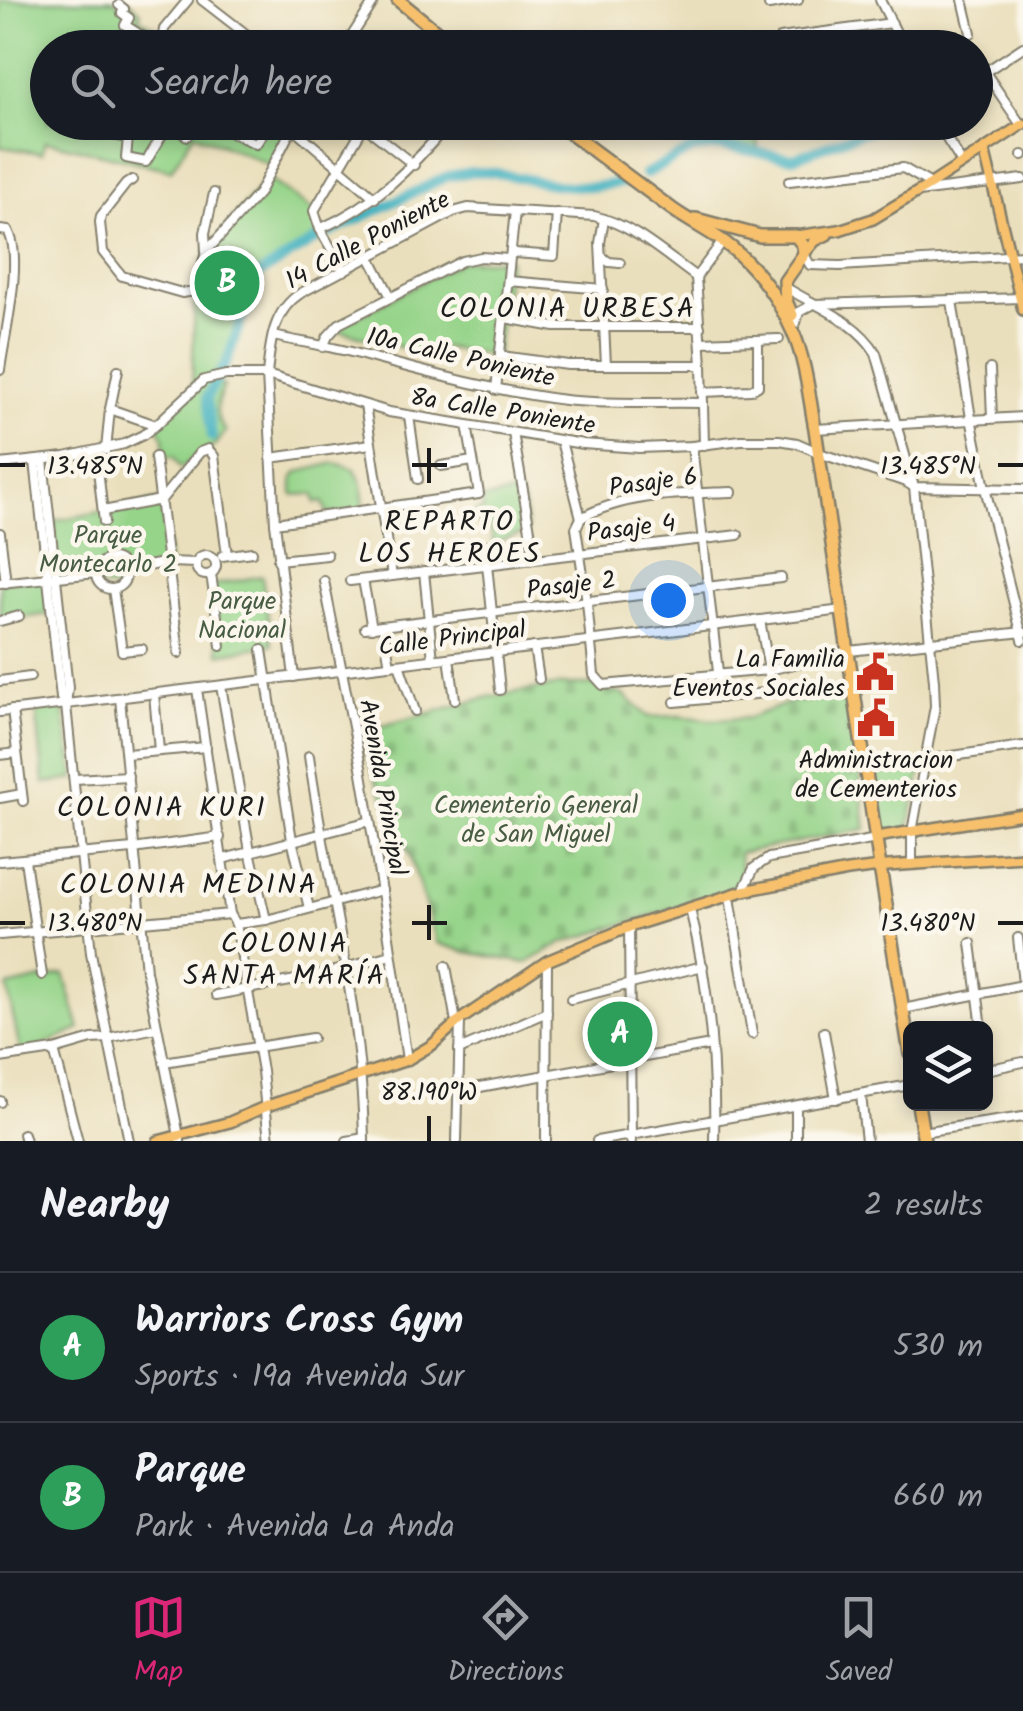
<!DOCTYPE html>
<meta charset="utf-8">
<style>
:root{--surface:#171b24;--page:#20242c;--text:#f1f3f6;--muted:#9ea1a6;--line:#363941;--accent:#db2777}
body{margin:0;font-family:Kalam,sans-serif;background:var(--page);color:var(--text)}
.controls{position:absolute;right:30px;bottom:30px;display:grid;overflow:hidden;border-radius:15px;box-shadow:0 5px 15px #0003}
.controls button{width:90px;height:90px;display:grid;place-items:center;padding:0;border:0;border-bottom:2px solid var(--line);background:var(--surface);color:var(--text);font:50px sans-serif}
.you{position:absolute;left:668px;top:600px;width:35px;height:35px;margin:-25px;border:8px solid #fff;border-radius:50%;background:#1a73e8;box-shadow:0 0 0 15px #1a73e833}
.badge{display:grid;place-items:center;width:65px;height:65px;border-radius:50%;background:var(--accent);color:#fff;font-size:32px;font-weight:700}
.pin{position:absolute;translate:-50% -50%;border:5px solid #fff;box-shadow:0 2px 10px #0006}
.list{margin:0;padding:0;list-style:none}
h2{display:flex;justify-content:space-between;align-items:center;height:130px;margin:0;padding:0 40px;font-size:42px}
h2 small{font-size:32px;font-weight:400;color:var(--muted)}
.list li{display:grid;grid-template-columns:65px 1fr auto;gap:30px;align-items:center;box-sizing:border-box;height:150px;padding:0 40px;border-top:2px solid var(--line)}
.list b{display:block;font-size:38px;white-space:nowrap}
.list p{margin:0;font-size:32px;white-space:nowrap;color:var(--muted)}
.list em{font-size:32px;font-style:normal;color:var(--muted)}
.icon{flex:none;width:55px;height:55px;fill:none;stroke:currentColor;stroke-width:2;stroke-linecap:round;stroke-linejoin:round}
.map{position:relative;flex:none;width:1023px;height:1141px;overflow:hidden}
.search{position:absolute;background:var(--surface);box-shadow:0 5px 15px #0003;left:30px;right:30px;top:30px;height:110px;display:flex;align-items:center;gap:25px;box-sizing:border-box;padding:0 35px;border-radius:55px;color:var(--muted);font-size:38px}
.sheet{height:430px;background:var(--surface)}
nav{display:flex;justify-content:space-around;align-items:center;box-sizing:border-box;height:140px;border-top:2px solid var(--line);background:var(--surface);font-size:28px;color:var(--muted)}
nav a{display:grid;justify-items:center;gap:5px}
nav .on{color:var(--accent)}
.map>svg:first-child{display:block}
</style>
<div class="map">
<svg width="1023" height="1141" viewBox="0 0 1023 1141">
<defs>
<pattern id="cemetery-stones" width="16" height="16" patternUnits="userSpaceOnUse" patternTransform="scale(2.5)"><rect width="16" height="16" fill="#96d48a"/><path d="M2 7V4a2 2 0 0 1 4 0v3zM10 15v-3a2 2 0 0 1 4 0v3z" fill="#81b576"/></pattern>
</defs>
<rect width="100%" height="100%" fill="#fbf7ec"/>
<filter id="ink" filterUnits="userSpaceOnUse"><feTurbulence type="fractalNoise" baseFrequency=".01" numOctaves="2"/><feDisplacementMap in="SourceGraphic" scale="20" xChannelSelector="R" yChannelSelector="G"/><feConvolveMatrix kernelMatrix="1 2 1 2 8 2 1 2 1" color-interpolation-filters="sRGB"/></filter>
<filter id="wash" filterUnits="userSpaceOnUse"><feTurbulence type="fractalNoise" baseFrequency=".0048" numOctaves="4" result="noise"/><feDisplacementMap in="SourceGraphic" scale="40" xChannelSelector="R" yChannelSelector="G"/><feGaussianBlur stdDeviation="2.25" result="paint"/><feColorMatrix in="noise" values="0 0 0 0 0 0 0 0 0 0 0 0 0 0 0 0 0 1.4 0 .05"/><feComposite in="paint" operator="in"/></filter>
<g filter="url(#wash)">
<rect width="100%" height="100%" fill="#eadfbc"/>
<path fill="url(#cemetery-stones)" stroke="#597853" stroke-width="2.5" d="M560 685H594L624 695 649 717 678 716 712 720 748 718 791 702 851 696 866 829 739 853 743 887 563 943 526 963 466 952 437 943 410 856 374 776 360 735 378 727 488 697Z"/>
<g fill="#96d48a" stroke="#597853" stroke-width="2.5">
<path d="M0 0H113L124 7 129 2 141 12 138 17 157 29 153 36 170 47 48 48V122H278L290 131 270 165 194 133 171 170 45 141 42 153 0 147Z"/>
<path d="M633 123H754L759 151Z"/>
<path d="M267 178 314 211 320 237 259 274 227 361 208 381 224 386C216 403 212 416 226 431L213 447 180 468 174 457H164V437L156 425 192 389 195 291 210 246Z"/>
<path d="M509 259 495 365 487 363 486 354 439 347 437 357 333 329 462 261Z"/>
<path d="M335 463 355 469 362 484 364 510 328 515 323 502 316 503 314 494 293 495V479L298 472Z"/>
<path d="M519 493 524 506 528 532 493 543 490 522 477 523 475 512 483 510 482 499Z"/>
<path d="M161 500 169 562 113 589 56 576 54 521Z"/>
<path d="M0 557 3 582 49 577V614L0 621Z"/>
<path d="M262 576 272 645 219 654 213 585Z"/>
<path d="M63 705 75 779 44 783 36 708Z"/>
<path d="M918 765 922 767 909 826 907 829 889 832 884 829 875 772 878 770Z"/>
<path d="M64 974 80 1029 21 1055 7 987Z"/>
</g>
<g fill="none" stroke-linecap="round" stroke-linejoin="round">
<g stroke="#43b1bf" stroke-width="10">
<path d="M645 174 693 149 719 146 793 158 860 133 878 129 909 128 931 122"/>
<path d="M330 233 448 176 472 172H491L557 185 593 187 626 182"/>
<path d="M212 437 207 397 227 361 253 286 260 274 320 237"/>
</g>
</g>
</g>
<g filter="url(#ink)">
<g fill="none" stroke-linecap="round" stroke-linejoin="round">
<g stroke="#837e6c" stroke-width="12">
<g id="minor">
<path d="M202 0 264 48"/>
<path d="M880 0 904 48"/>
<path d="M963 0 971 33"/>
<path d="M119 5 124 9 122 13 129 18 125 25 161 48"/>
<path d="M769 5 798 0"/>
<path d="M780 38 892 23"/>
<path d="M174 48 163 35 164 29 188 0"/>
<path d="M344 48 375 0"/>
<path d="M99 122 94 131 128 138 126 158 146 162 170 122"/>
<path d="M165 122 187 136 193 128 218 126 256 144 271 122"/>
<path d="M286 122 375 198"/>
<path d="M936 122 962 163"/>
<path d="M363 125 414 165"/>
<path d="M1021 125 985 72 1023 47"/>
<path d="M128 138 132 122"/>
<path d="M1022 155H1023"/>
<path d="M132 180 126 184 101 216 100 222 103 252 122 276 182 293 195 291 206 252 259 193 295 122"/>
<path d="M789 181 903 168 931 184"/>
<path d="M918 192 1023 179"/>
<path d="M604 219 600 243 606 365"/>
<path d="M320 229C377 203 410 169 450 122"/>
<path d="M0 230 8 231C24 257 4 338 0 370"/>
<path d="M206 252 205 233 214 193"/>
<path d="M515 253 554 256 557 213"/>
<path d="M804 254 810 265 840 266 1023 255"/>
<path d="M601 256 609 262 620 263"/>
<path d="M370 257 391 297"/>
<path d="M344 271 320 229 314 211 364 126"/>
<path d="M696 277 702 365 704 445"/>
<path d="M696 277 723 241"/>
<path d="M508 281 603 289"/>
<path d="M785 287C817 307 856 320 876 353L914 487 934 681 935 706 912 832V864"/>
<path d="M952 301 971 418 985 488 1023 640"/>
<path d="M505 318 555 327H700"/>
<path d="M796 323 799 312 814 304 1023 298"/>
<path d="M273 336C300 342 328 346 355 353 425 372 493 391 565 400 611 405 656 402 703 403"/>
<path d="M701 342 779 339"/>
<path d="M323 347 328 336 339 324 462 261 481 257 509 259"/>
<path d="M501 356 568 365H702"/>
<path d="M990 369 992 418"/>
<path d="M496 390 515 211"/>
<path d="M702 392 751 390 758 386V340"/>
<path d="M365 405 392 576"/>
<path d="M110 409 156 425"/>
<path d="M409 416 418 479"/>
<path d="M815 429 1023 417"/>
<path d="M513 433 535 559"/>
<path d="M561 441 581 518"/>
<path d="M692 446 721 698"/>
<path d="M106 450 110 409 118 370"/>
<path d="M155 457 179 653"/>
<path d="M271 458 371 444"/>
<path d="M43 460 68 688 66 705 91 953 129 1141"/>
<path d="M35 461 61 698 66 705"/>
<path d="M97 461 104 522"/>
<path d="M0 464 65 457 124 444 143 435 156 425 204 380 226 375H267L389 412 583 444 639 448 692 446 741 440H779L797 443 822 454 906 482 914 487 1023 489"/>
<path d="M441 466 473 461"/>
<path d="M103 511 161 500 200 452 208 449 214 456 227 555"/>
<path d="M581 518 576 528 587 602 594 675 603 685 769 670 849 651 1023 632"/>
<path d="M581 518C626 493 683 494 732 492"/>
<path d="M275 523 479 494 467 425"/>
<path d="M0 533 6 583"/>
<path d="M485 545 500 690"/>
<circle cx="206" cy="565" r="10"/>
<path d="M222 556 252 552"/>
<circle cx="111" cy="574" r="15"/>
<path d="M278 560 327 555"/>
<path d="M125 570 169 562 196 563"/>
<path d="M424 572 433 660"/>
<path d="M211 574 221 646"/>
<path d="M363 580 372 628"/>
<path d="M324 581 361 767 385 910 407 1060"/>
<path d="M350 581 738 535"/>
<path d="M0 583 96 573"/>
<path d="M113 589 122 651 142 649"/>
<path d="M0 621 19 616"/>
<path d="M383 626 390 665"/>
<path d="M365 628 781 578"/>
<path d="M534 647 539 679"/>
<path d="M262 650 292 840 309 908"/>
<path d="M449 658 455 699"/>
<path d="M399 664 415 711"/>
<path d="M294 677 275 523 267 375C270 345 272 311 301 293L453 212 468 208 594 216C633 225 664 254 696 277"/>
<path d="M0 681 30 677"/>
<path d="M221 686 250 851 266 920"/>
<path d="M197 689 230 914 236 924 262 1071 269 1141"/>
<path d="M154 694 159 751"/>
<path d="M120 698 146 971 180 1141"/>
<path d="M675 702 765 693 770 690 769 670 760 620"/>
<path d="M12 710 23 801"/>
<path d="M0 712 843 610"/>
<path d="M126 754 206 747"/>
<path d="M0 755 17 753"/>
<path d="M309 756C327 884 362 1011 364 1141"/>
<path d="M867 768 1023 746"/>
<path d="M75 779 128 776"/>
<path d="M0 798 22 794"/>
<path d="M223 859 370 821"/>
<path d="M25 860 42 975"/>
<path d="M0 861 133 849 220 837"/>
<path d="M743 891 754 868 769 858 877 839"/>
<path d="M730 897 752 1034"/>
<path d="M690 909C709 985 716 1062 714 1141"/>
<path d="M236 924 266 920 382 890"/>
<path d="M629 927 631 1141"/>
<path d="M0 935 230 914"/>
<path d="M1018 938 1023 983"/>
<path d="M971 943 982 1028"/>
<path d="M446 966 456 1022"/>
<path d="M216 995 317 976 391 955"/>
<path d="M571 999 703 966"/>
<path d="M903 1009 1023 985"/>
<path d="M824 1032 836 1099"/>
<path d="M54 1050 78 1141"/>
<path d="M459 1050 547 1012"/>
<path d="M986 1050 988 1069"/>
<path d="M0 1058 54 1050 92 1039 108 1038 156 1028"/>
<path d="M164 1062 312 1038"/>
<path d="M986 1070 1023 1062"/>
<path d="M458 1091 711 1045"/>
<path d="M861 1095 866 1141"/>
<path d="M0 1101V1102"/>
<path d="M796 1107V1141"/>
<path d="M928 1131 1023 1117"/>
<path d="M23 1134 25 1141"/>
<path d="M347 1141 364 1138"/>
<path d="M457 1141 460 1021"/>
<path d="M546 1141 547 961"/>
<path d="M597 1141 910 1085"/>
</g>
</g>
<g stroke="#837e6c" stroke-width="14">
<g id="major">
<path d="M984 149 1023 310"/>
<path d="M796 236 839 230 873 219 931 184 1023 124"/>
<path d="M804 254 815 241 827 235"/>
<path d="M876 837 1023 814"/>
<path d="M158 1141 230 1122 267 1106 407 1060 432 1045 460 1020 547 961 629 927 743 891 848 871 888 866 1023 857"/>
</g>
</g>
<g stroke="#837e6c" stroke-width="16">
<g id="highway">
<path d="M398 0 457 48"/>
<path d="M555 122C594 151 633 180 672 209 689 221 707 230 724 242 755 265 778 297 793 332 806 362 809 397 815 429L880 867 910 1054"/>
<path d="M696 219 760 236H796L803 245 804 254 785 281 786 301 792 315"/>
<path d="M918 1104 924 1141"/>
</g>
</g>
<use href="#minor" stroke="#fff" stroke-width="8"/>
<use href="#major" stroke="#f7c06c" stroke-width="9"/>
<use href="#highway" stroke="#f7c06c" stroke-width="11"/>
</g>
</g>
<path fill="none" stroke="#1c1c1c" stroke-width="4" d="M429 448V483M0 465H25M412 465H447M998 465H1023M429 905V940M0 923H25M412 923H447M998 923H1023M429 1116V1141"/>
<defs>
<g id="civic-bare" transform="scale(3)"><path d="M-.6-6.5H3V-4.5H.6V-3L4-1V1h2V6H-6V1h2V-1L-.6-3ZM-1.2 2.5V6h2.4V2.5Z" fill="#c8321e" stroke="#fbf7ec" stroke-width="2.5" paint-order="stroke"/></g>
</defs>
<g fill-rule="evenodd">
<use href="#civic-bare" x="875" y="672"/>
<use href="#civic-bare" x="876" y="718"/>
</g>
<g text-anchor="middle" stroke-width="9" stroke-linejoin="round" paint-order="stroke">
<g font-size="25" fill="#1c1c1c" stroke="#fbf7ec">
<text transform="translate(367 239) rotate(-28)" y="9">14 Calle Poniente</text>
<text transform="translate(461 356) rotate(13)" y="9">10a Calle Poniente</text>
<text transform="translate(503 410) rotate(9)" y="9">8a Calle Poniente</text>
<text transform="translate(653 481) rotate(-8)" y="9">Pasaje 6</text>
<text transform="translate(631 527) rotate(-7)" y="9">Pasaje 4</text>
<text transform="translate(571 584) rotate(-7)" y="9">Pasaje 2</text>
<text transform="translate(452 637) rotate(-7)" y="9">Calle Principal</text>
<text transform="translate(384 787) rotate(80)" y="9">Avenida Principal</text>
</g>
<g font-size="25" fill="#475c42" stroke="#fbf7ec">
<text x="108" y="543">Parque<tspan x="108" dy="29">Montecarlo 2</tspan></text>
<text x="242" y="609">Parque<tspan x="242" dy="29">Nacional</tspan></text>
<text x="536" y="813">Cementerio General<tspan x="536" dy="29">de San Miguel</tspan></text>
</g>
<g font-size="25" fill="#1c1c1c" stroke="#fbf7ec" text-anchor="end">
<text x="845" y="667">La Familia<tspan x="845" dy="29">Eventos Sociales</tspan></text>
<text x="876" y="768" text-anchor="middle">Administracion<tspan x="876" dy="29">de Cementerios</tspan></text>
</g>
<g font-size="28" letter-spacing="2.5" fill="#1c1c1c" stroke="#fbf7ec">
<text x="568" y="317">COLONIA URBESA</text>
<text x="450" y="530">REPARTO<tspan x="450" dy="32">LOS HEROES</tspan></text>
<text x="162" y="816">COLONIA KURI</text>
<text x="189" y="893">COLONIA MEDINA</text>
<text x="285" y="952">COLONIA<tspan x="285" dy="32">SANTA MARÍA</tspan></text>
</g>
</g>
<g font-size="25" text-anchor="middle" fill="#1c1c1c" stroke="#fbf7ec" stroke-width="9" stroke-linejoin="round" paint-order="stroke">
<text x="95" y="474">13.485°N</text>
<text x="928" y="474">13.485°N</text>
<text x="95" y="931">13.480°N</text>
<text x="928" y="931">13.480°N</text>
<text x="429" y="1100">88.190°W</text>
</g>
</svg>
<div class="controls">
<button><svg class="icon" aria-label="layers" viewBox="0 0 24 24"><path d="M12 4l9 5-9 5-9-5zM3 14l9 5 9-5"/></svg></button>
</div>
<div class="you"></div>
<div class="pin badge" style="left:620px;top:1034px;background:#2e9e5b">A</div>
<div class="pin badge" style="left:227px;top:283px;background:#2e9e5b">B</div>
<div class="search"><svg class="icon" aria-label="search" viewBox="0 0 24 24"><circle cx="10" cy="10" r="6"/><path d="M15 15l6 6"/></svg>Search here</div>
</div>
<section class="sheet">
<h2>Nearby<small>2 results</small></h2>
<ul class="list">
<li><span class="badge" style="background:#2e9e5b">A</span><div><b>Warriors Cross Gym</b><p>Sports · 19a Avenida Sur</p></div><em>530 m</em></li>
<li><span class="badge" style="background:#2e9e5b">B</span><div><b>Parque</b><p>Park · Avenida La Anda</p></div><em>660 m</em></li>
</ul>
</section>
<nav>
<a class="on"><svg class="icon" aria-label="map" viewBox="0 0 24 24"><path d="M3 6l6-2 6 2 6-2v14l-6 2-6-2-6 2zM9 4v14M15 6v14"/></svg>Map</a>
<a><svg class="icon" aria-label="directions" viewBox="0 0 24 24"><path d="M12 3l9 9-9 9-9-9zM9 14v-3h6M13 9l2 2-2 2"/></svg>Directions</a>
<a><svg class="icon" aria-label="saved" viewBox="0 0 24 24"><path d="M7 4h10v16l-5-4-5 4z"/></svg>Saved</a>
</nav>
